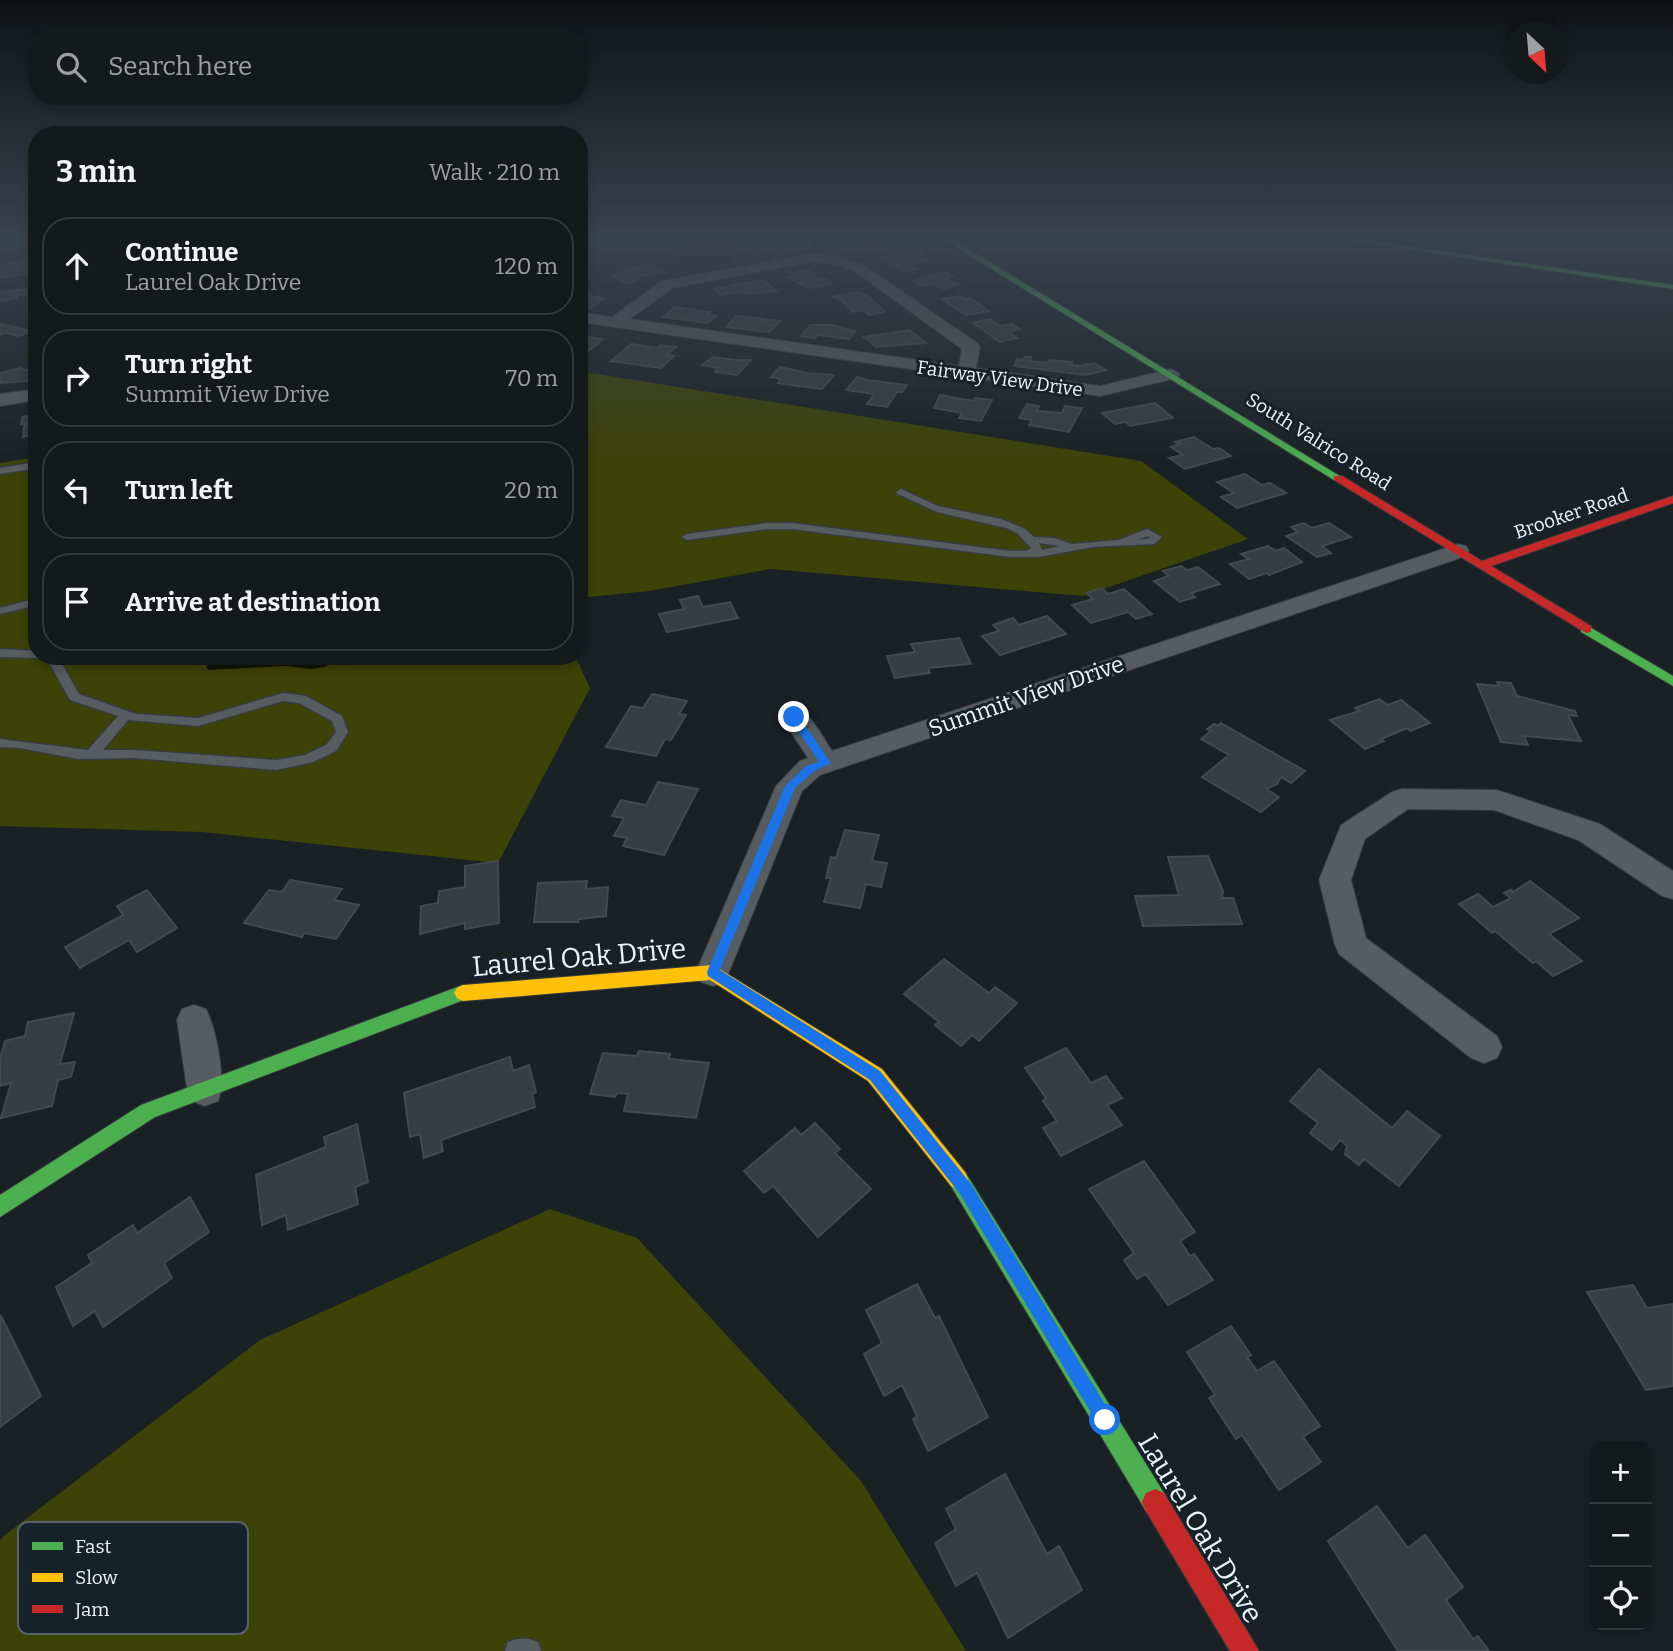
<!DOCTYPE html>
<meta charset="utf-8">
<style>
:root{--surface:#14191b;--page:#1d2224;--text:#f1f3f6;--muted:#9da0a3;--line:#33383a}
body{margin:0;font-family:Bitter,serif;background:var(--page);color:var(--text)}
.controls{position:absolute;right:21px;bottom:21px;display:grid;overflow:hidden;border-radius:14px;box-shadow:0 4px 10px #0003}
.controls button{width:63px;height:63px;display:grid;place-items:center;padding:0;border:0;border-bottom:2px solid var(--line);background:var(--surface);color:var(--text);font:35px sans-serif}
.compass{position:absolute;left:1505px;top:21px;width:63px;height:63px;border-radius:50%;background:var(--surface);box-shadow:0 4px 10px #0003;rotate:154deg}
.stop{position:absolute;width:21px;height:21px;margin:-16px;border:5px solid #1a73e8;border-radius:50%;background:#fff}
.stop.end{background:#1a73e8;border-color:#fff;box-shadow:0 2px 7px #0008}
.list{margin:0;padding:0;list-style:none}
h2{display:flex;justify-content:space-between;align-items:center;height:91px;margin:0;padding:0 28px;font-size:30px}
h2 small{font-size:23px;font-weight:400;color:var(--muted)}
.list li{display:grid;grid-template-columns:46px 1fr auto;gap:21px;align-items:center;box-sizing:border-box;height:98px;margin:0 14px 14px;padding:0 14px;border:2px solid var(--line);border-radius:28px}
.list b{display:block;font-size:26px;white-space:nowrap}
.list p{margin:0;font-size:23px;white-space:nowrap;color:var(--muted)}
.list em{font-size:23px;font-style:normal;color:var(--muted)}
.icon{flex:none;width:38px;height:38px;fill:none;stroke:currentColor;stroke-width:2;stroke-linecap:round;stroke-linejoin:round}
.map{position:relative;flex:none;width:1673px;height:1651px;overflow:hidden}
.search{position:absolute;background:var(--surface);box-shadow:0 4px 10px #0003;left:28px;top:28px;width:560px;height:77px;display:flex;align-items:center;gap:18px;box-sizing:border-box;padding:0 24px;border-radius:28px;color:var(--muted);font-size:26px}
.panel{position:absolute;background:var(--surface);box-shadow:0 4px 10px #0003;left:28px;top:126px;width:560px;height:539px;border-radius:28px}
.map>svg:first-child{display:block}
</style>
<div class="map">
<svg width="1673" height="1651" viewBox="0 0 1673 1651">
<rect width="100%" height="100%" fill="#1a2124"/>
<g fill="#3d4306">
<path d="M579 371 1141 461 1248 539 1083 596 771 569 649 591 579 598Z"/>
<path d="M37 457V656H575L590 688 498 863 202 832 0 826V463Z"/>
<path d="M550 1209 637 1238 861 1481 966 1651H0V1540L5 1535 260 1340Z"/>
</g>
<g fill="#121403">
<path d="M713 241 728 244 740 255C726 272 698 269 678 265L670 252 675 249Z"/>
<path d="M216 656H344L325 667 312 669 285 666 208 670 206 666Z"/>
</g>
<g fill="#373d40" stroke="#43494c" stroke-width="2">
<path d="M852 236 875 238 856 252 829 244 836 238 845 240Z"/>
<path d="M792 239H806L814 245 777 254 770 248 766 249 769 251 755 254 749 249Z"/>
<path d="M902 254 907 257 901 259 921 255 930 260 909 265 916 269 905 272 879 258Z"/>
<path d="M34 260 33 264H29L28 273 0 278V265Z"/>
<path d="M648 265 663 272 634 277 638 279 627 283 612 276 627 270 625 269Z"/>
<path d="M808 270 820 280 826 279 832 284 809 288 788 278 794 276 791 273Z"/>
<path d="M944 272 953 276 945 278 959 284 944 289 932 283 923 286 913 281Z"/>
<path d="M763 280 777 291 747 294 744 291 721 295 714 289Z"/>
<path d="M26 289V294L17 295V298L0 301V292Z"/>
<path d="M579 292 589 293 587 294 591 296 604 298 591 308 579 306Z"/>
<path d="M857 292 869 297 885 312 869 315 863 310 853 312 841 300 833 297Z"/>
<path d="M960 296 964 299 970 298 989 311 966 315 942 299Z"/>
<path d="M675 307 710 312 707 314 716 316 708 323 663 317Z"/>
<path d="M736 316 746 317 780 321 769 332 726 327Z"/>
<path d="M990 319 1000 326 1012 324 1020 329 1008 332 1017 338 1000 342 973 323Z"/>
<path d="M0 324 31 331 19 336 5 333 0 335Z"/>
<path d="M810 325H832L855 331 849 339 818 335 815 338 801 336Z"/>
<path d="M909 330 926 343 876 347 864 337Z"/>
<path d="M588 337 603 339 585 354 579 353V339L585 340Z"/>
<path d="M631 344 658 348 661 345 676 347 667 355 674 356 661 368 611 361Z"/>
<path d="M713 357 735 360H751L737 375 715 372 718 368 702 365Z"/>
<path d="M1025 357H1031L1030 361 1048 363 1050 360 1072 362 1071 365 1080 366 1094 363 1106 370 1086 375 1014 366 1017 359 1023 360Z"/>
<path d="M780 367 807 373 834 375 822 389 798 386 778 383 781 379 771 377Z"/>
<path d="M21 368 24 370 37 368 36 380 0 383V373Z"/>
<path d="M857 377 867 380 907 385 902 392H897L887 407 867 404 874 394 846 390Z"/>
<path d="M940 395 973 401 975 398 992 400 981 421 959 418 962 413 934 408Z"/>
<path d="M1155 403 1173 418 1130 426 1126 422 1115 424 1102 413Z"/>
<path d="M1027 404 1039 406 1037 411 1062 413 1065 406 1082 408 1069 432 1029 425 1032 420 1019 418Z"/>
<path d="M37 414V434L23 437 24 426 36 422 21 424 22 417Z"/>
<path d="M1194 437 1213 449 1219 448 1231 456 1185 469 1169 458 1183 455 1171 447 1180 444 1175 442Z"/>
<path d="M1245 474 1262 485 1270 483 1286 493 1237 508 1221 497 1234 493 1217 482Z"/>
<path d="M1304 523 1312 528 1329 523 1351 537 1322 546 1331 553 1317 557 1286 536 1298 532 1291 527Z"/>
<path d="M1268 546 1276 551 1284 548 1302 562 1269 575 1267 573 1249 579 1230 564 1249 559 1241 554Z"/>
<path d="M1181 566 1187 570 1198 567 1220 584 1191 593 1195 597 1180 602 1154 581 1169 576 1163 571Z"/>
<path d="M1102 588 1108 594 1124 589 1152 614 1136 619 1128 612 1091 623 1072 605 1093 599 1086 593Z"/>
<path d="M698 596 703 607 730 602 738 618 667 632 659 614 684 609 680 600Z"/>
<path d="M1047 616 1066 634 1000 655 982 636 999 631 993 625 1013 618 1019 625Z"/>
<path d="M959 638 971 664 928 668 930 673 895 678 887 656 915 652 911 644Z"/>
<path d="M1497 682 1511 683 1517 696 1575 711 1577 716 1568 715 1581 741 1524 736 1528 745 1501 742 1477 684 1499 686Z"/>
<path d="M652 694 687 701 679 714 686 715 671 740 665 739 656 756 606 747 631 706 643 708Z"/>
<path d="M1379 699 1388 705 1401 700 1430 723 1410 731 1407 728 1381 739 1384 741 1365 749 1330 720 1360 711 1355 708Z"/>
<path d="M1221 723 1305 771 1291 783 1281 777 1277 784 1266 789 1279 797 1261 812 1202 777 1229 755 1201 739 1211 731 1207 729 1214 724 1218 726Z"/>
<path d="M658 782 698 789 664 855 623 846 627 838 614 836 624 818 612 816 621 800 646 805Z"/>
<path d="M845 830 879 835 872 861 887 863 881 887 866 884 860 908 824 902 831 878H826L831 857 836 858Z"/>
<path d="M1208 856 1223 891 1222 898H1233L1242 924 1143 926 1135 896 1179 895 1168 857Z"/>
<path d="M498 861 499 923 465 929V923L420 934 421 906 438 903 439 891 465 887V866Z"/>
<path d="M290 880 342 889 334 900 359 905 336 939 304 933 302 937 244 923 269 890 282 892Z"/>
<path d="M587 881 586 889 608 887 606 916 579 919 578 922H534L538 883Z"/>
<path d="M1530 881 1579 918 1549 934 1582 961 1553 976 1536 961 1533 963 1495 931 1492 933 1459 904 1478 894 1493 907 1511 898 1504 893 1511 890 1513 892Z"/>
<path d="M147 890 177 928 137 952 129 940 80 968 65 947 123 915 117 906Z"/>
<path d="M944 959 989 993 995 987 1017 1003 979 1041 972 1035 961 1046 935 1025 939 1022 904 994Z"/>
<path d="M74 1013 60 1064 75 1062 71 1077 58 1080 52 1106 1 1118 11 1083 0 1086V1059L5 1041 25 1036 28 1022Z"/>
<path d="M1066 1048 1091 1083 1106 1076 1122 1098 1107 1105 1122 1125 1061 1156 1043 1128 1057 1121 1043 1101 1046 1098 1025 1068Z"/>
<path d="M639 1051 670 1054 669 1059 709 1063 696 1118 624 1111 628 1094 617 1093 615 1097 590 1094 603 1053 637 1056Z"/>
<path d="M510 1057 513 1071 529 1065 536 1092 532 1094 535 1107 441 1140 443 1151 424 1158 420 1134 410 1137 404 1093Z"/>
<path d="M1319 1069 1392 1128 1407 1111 1440 1136 1399 1186 1364 1159 1359 1165 1345 1154 1347 1146 1340 1140 1332 1150 1310 1133 1318 1123 1290 1101Z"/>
<path d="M815 1123 840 1149 835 1153 871 1189 818 1237 773 1186 764 1193 744 1171 795 1128 801 1135Z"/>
<path d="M357 1124 368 1182 355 1187 358 1204 288 1230 286 1215 262 1225 256 1175 326 1147 324 1137Z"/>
<path d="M1144 1161 1195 1232 1180 1241 1190 1256 1194 1254 1213 1280 1168 1305 1146 1274 1137 1279 1124 1260 1134 1253 1089 1189Z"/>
<path d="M190 1197 209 1232 164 1263 172 1278 103 1327 95 1311 73 1326 56 1287 92 1263 88 1255 133 1225 137 1233Z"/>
<path d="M917 1284 935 1318 939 1316 988 1417 928 1451 913 1419 917 1416 902 1385 884 1396 864 1354 882 1343 866 1310Z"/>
<path d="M1633 1285 1647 1308 1673 1304V1386L1646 1390 1587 1292Z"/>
<path d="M1 1316 41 1396 0 1427V1317Z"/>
<path d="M1231 1326 1251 1355 1247 1357 1257 1371 1274 1361 1320 1426 1303 1437 1321 1462 1279 1490 1242 1435 1236 1439 1209 1398 1215 1395 1187 1352Z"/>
<path d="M1005 1474 1047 1554 1059 1546 1082 1590 1008 1638 977 1573 956 1586 935 1543 956 1529 946 1509Z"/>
<path d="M1377 1506 1408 1548 1425 1535 1463 1587 1446 1600 1473 1639 1478 1636 1489 1651H1398L1328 1541Z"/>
</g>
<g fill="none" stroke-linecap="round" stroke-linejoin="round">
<g stroke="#383c40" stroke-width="3">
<g id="lane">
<path d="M37 462V468L0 474V468Z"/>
<path d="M901 489 938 506 1001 519 1025 529 1034 537 1054 538 1072 544 1119 540 1147 529 1162 537 1154 544 1092 547 1039 557H1010L792 529H768L687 540 682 537 687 534 768 523H792L1010 551H1026L1031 548 1017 533 1006 528 937 512 898 494 896 492ZM1147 536 1151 538 1138 540ZM1039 543 1059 546 1042 550Z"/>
<path d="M37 598V605L0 614V608Z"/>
<path d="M0 649 37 651V656H53L59 659 79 694 136 714 198 718 283 693 306 696 342 716 348 732 336 751 313 762 276 770 134 758 78 759 20 748 0 747V739L88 750 118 716 70 700 50 664 39 658 0 657ZM283 701 299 703 332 721 336 732 326 745 305 755 276 760 134 750H103L128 720 198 726Z"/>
<path d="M517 1639H529L538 1642 541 1651H505L508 1642Z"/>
</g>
</g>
<g stroke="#383c40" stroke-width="2">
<g id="street">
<path d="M811 254 835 256 864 265 977 343 980 347 976 368 1100 386 1171 369 1180 374 1177 378 1100 396 579 322V312L612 317 662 281ZM811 262 833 264 854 271 962 349 959 366 630 319 672 288Z"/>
<path d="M37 389V400L0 406V394Z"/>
<path d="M1458 544 1466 546 1469 551 1466 556 820 775 802 791 725 982 713 986 701 982 696 972 776 786 800 761 808 758 781 717 785 711C808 704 820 733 832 751Z"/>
<path d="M1402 789 1496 790 1506 793 1600 824 1673 871V899L1662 896 1578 840 1494 810 1408 809 1365 839 1351 880 1366 938 1497 1036 1502 1047 1497 1058 1484 1063 1471 1058 1339 954 1335 945 1319 880 1341 825 1392 792Z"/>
<path d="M194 1005 206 1009C216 1029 227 1081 218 1101L205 1106 192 1101 187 1089 177 1020 182 1009Z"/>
</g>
</g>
<g stroke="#383c40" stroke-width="2">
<g id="fast">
<path d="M938 236H947L1343 478 1334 480Z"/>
<path d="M1318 236H1338L1673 285V289Z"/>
<path d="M1586 625 1673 676V686L1581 632V626Z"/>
<path d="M463 985 469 988 472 993 469 998 155 1117 0 1217V1195L141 1105Z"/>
<path d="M958 1169 965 1172 1164 1493 1168 1502 1164 1511 1155 1515 1146 1511 951 1186 948 1179 951 1172Z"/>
</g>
</g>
<g stroke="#383c40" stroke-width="2">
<path id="slow" d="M713 965 882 1069 965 1172 968 1179 965 1186 958 1189 951 1186 868 1081 710 980 463 1001 457 998 454 993 457 988 463 985Z"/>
</g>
<g stroke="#383c40" stroke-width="2">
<g id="jam">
<path d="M1334 476H1342L1482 561 1673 496V503L1491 566 1591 626V632L1586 633 1334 480Z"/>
<path d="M1155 1489 1164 1493 1259 1651H1230L1146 1511 1142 1502 1146 1493Z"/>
</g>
</g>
<use href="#lane" fill="#565c5f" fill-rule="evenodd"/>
<use href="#street" fill="#565c5f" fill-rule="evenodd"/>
<use href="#fast" fill="#4caf50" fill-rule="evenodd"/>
<use href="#slow" fill="#ffc107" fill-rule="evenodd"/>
<use href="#jam" fill="#c62828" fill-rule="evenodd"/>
</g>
<linearGradient id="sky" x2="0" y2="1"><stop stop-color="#0e1214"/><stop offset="0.51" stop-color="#384350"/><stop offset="1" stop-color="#384350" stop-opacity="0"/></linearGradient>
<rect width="1673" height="467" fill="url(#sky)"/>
<path fill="#1a73e8" d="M790 715H798L831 763 814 771 795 788 720 970 880 1071 971 1184 1111 1414 1114 1420 1111 1426 1105 1429 1099 1426 960 1194 870 1080 708 976 707 972 785 786 806 766 819 762 789 717Z"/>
<g text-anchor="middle" stroke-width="6" stroke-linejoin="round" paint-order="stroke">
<g font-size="19" fill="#ecf4fa" stroke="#152229">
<text transform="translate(1000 378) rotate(8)" y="7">Fairway View Drive</text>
<text transform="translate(1319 441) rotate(32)" y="7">South Valrico Road</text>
<text transform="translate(1571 513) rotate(-19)" y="7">Brooker Road</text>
</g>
<g font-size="23" fill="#ecf4fa" stroke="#152229">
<text transform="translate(1026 696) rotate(-19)" y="8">Summit View Drive</text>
</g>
<g font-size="28" fill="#ecf4fa" stroke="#152229">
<text transform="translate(579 957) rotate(-5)" y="10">Laurel Oak Drive</text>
<text transform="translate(1201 1528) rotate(59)" y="10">Laurel Oak Drive</text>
</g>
</g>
<rect x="18" y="1522" width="230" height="112" rx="10" fill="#152229" stroke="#566168" stroke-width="2"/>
<rect x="32" y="1542" width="31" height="8" fill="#4caf50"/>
<rect x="32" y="1573" width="31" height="9" fill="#ffc107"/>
<rect x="32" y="1605" width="31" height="8" fill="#c62828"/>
<g font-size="19" fill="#ecf4fa">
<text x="75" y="1553">Fast</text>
<text x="75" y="1584">Slow</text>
<text x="75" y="1616">Jam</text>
</g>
</svg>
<div class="controls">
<button>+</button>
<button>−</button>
<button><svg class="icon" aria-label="locate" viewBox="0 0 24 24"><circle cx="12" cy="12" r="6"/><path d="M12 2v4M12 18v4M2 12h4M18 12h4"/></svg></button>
</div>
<svg class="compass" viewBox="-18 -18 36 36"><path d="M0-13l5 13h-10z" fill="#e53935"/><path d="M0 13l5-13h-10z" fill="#9da0a3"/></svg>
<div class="stop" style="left:1105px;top:1420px"></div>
<div class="stop end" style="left:794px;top:717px"></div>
<div class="search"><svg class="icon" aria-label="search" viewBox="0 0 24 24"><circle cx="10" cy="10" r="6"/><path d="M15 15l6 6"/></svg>Search here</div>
<section class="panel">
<h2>3 min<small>Walk · 210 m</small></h2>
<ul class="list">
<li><svg class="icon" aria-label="ahead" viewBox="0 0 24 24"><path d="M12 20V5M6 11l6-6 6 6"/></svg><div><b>Continue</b><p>Laurel Oak Drive</p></div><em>120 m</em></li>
<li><svg class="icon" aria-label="right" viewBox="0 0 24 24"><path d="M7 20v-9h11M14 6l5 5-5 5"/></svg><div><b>Turn right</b><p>Summit View Drive</p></div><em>70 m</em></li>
<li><svg class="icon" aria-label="left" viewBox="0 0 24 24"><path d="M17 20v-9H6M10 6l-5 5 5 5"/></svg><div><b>Turn left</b></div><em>20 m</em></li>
<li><svg class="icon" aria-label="arrive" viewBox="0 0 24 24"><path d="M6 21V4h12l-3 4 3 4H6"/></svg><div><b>Arrive at destination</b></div></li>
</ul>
</section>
</div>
